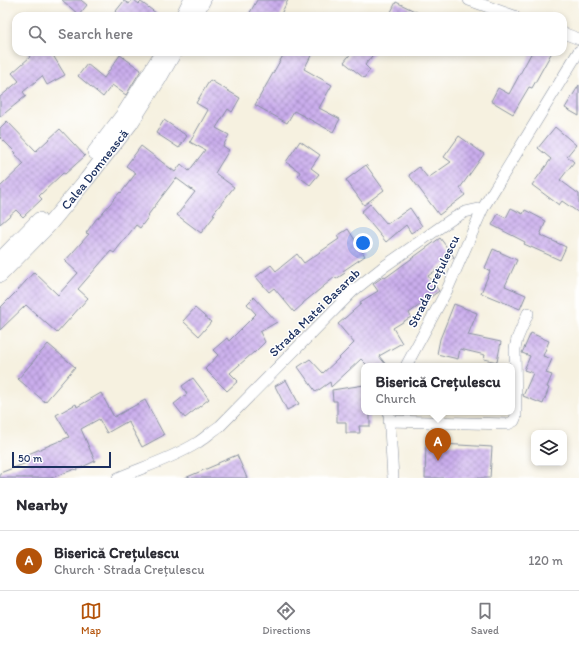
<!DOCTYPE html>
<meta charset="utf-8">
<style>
:root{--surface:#fff;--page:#f2f2f3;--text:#2b2b33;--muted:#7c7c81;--line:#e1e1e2;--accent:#b45309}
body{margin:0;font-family:Itim,sans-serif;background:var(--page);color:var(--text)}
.controls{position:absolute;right:12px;bottom:12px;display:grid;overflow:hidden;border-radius:8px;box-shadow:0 2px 6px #0003}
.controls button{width:36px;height:36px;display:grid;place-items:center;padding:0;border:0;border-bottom:1px solid var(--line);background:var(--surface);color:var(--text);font:20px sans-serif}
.scale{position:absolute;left:12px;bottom:10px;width:99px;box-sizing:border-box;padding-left:4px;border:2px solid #1b2f5e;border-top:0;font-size:11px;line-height:14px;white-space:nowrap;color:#1b2f5e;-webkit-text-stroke:3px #fff;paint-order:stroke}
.you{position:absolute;left:363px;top:243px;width:14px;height:14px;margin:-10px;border:3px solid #fff;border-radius:50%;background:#1a73e8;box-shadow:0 0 0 6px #1a73e833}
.badge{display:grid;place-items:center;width:26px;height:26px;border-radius:50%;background:var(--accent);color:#fff;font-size:13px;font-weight:700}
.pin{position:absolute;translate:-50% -33px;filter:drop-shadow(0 1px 2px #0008)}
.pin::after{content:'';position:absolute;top:21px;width:14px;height:12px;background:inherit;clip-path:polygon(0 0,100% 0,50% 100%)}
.popup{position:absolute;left:361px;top:363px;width:154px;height:52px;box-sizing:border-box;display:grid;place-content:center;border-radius:8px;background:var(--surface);filter:drop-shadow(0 1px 3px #0005);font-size:13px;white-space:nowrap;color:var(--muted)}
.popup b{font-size:15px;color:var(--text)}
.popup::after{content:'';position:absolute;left:50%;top:100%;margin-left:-8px;border:8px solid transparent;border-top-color:var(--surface)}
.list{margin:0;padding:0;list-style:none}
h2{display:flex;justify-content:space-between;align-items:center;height:52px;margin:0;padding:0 16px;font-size:17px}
h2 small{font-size:13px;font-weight:400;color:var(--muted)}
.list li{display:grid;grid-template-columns:26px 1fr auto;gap:12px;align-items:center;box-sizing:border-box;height:60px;padding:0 16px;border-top:1px solid var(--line)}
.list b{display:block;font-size:15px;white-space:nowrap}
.list p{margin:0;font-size:13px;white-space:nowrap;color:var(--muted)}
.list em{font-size:13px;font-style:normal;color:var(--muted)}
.icon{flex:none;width:22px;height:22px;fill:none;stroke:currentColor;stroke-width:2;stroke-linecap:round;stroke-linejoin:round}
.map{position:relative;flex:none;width:579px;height:478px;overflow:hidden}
.search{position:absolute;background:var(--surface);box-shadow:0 2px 6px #0003;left:12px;right:12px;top:12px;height:44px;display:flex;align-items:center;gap:10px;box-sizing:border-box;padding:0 14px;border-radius:12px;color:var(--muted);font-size:15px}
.sheet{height:112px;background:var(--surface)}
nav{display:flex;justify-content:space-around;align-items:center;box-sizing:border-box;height:56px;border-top:1px solid var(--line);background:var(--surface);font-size:11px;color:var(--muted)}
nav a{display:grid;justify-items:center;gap:2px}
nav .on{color:var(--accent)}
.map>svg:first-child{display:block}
</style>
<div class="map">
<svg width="579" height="478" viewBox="0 0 579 478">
<defs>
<pattern id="building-cross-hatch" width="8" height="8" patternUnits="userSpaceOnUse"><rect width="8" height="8" fill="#caadec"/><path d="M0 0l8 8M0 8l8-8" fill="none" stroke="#a38dc2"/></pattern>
</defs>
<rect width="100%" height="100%" fill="#fff"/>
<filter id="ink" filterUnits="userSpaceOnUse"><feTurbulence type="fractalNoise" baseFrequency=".025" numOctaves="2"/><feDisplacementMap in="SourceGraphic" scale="8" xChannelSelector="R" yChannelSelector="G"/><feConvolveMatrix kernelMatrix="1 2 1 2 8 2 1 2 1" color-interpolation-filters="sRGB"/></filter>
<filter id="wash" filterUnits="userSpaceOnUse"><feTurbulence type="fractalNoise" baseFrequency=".012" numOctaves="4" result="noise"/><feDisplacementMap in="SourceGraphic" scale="16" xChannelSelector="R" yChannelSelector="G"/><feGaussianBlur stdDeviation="0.9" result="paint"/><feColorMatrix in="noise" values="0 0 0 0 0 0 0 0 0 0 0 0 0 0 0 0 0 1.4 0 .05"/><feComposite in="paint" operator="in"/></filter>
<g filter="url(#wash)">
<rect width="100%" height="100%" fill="#f6f1e0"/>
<g id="blocks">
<g fill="url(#building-cross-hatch)">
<path d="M62 0H81L87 5 79 15Z"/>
<path d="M132 0H134L139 4 141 2 160 16H112L124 1 129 4Z"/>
<path d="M257 0H288L280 16H248Z"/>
<path d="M396 2 425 16H389Z"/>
<path d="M27 52H51L65 75 47 85 42 76 23 92 26 96 0 117V97L19 81 12 73 30 57Z"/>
<path d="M285 52H313L304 69 332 85 319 108 340 119 333 132 294 111 287 123 255 105Z"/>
<path d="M352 52H375L365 65 370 70 364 78 344 62Z"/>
<path d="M532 52H552L532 88 529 87 513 114 491 101 498 88 509 94Z"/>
<path d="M120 55 141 70 126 95 112 85 103 97 78 76 87 64 104 78Z"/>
<path d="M210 80 240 98 232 112 228 109 216 128 229 135 223 146 229 150 215 173 234 187 213 214 215 215 201 233 177 215 195 192 176 178 148 215 149 216 140 228 136 225 114 253 111 251 78 289 88 298 57 333 26 305 0 330V308L17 291 34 272 58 295 78 273 65 261 89 234 86 233 97 218H98L120 192 121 193 136 173 126 166 141 146 175 172 181 164 189 171 205 150 190 142 208 110 196 103Z"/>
<path d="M579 85V116L565 108Z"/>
<path d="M164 120 187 136 179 148 156 133Z"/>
<path d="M7 121 36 151 60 129 85 156 65 174 63 173 39 196 42 199 23 217 16 210 0 224V187L24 164 15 154 16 153 0 137V128Z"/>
<path d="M555 127 576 145 567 156 574 162 560 180 579 194V213L562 201 559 205 532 185 551 159 538 148Z"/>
<path d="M459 136 484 154 460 188 465 195 439 215 409 175 419 167 428 178 451 162 444 157Z"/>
<path d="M300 141 320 155 311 168 319 174 310 185 298 176 300 172 286 162Z"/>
<path d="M366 165 384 190 364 205 346 180Z"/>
<path d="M370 204 387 224 410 208 422 226 411 233 406 225 386 242 361 212Z"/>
<path d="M511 208 523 214 525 210 546 221 540 235 566 247 560 260 524 244 525 242 492 225 498 214 506 218Z"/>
<path d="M348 229 365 256 343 271 345 273 336 279 335 277 303 303V304L294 312 274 288 269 292 256 277 271 265 276 271 297 254 304 263 339 239 337 236Z"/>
<path d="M440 238 454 257 428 276 439 291 409 313 411 317 393 328 402 343 379 356 387 366H368L361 359 331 387 330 382 316 392 298 367 310 359 323 373 336 361 354 343 338 324 361 304 360 302 378 291 373 284 384 276 385 278Z"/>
<path d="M493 249 517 260 505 286 526 295 520 309 481 293 490 271 485 268Z"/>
<path d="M254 297 277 322 260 332 265 342 254 353V352L230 373 238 381 227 391 205 369 218 355 213 350 227 338 229 341 256 314 247 304Z"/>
<path d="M454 304 477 313 468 335 501 342 497 362 484 359 485 355 460 349 458 359 437 354 440 339Z"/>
<path d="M195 308 211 322 199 336 183 321Z"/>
<path d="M531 333 549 341 543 356 552 359 546 373 552 375 547 387 549 388 543 404 523 396 533 373 524 370 530 356 522 353Z"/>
<path d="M48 344 75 367 45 402 18 379Z"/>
<path d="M193 378 209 399 185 418 174 404 187 394 182 386Z"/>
<path d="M286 380 299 404 287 410 275 386Z"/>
<path d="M364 385V412H370V426H359L360 433H346V422H337V401H333L332 390Z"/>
<path d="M101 393 114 417 145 400 164 435 142 447 128 421 107 433 99 419 81 429 95 461 76 470 75 469 51 478H0V473L29 462 26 455 69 437 56 415 76 404 77 407Z"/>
<path d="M426 443 492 447 490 478H425Z"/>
<path d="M237 455 247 478H185L218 464V463Z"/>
</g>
</g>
</g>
<g filter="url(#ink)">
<use href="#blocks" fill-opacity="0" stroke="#88909f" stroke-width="1"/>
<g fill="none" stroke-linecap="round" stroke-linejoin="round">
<g stroke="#88909f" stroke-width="12">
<g id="street">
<path d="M469 0 514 16"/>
<path d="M563 33 579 39"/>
<path d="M406 366 447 290 483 208 579 51"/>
<path d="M389 412 393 478"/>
<path d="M389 421 508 424 514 421 516 416 515 349 517 339 528 313"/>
<path d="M118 478C144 467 173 458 197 443 205 438 212 431 220 426L353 291 382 268 452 219 465 212 483 208"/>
</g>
</g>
<g stroke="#88909f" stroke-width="16">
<g id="secondary">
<path d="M183 16 191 0"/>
<path d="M194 16 203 0"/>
<path d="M95 152 124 114 163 52"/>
<path d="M0 260 39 220"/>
<path id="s1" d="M0 275 48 226 87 179 130 124 158 80 174 52"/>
</g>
</g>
<use href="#street" stroke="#fff" stroke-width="11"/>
<use href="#secondary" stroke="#fff" stroke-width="15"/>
</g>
</g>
<g text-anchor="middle" stroke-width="3" stroke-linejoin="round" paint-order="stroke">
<g font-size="13" fill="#1b2f5e" stroke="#fff">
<text dy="5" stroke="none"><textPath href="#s1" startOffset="142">Calea Domnească</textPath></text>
<text transform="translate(433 281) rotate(-64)" y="5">Strada Crețulescu</text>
<text transform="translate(314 312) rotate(-44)" y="5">Strada Matei Basarab</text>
</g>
</g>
</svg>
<div class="controls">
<button><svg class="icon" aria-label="layers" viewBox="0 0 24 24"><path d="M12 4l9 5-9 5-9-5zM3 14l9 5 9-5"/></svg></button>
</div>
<div class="scale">50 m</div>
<div class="you"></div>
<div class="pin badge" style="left:438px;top:461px">A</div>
<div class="popup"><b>Biserică Crețulescu</b>Church</div>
<div class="search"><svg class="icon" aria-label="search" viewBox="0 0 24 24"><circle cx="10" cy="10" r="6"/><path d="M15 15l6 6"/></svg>Search here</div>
</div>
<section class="sheet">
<h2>Nearby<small></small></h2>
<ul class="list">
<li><span class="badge">A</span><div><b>Biserică Crețulescu</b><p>Church · Strada Crețulescu</p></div><em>120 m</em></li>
</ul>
</section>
<nav>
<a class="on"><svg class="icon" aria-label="map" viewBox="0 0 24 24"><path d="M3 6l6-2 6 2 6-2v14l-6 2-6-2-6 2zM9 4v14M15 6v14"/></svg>Map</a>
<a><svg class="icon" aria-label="directions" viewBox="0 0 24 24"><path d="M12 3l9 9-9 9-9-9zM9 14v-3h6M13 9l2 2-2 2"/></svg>Directions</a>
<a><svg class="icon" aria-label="saved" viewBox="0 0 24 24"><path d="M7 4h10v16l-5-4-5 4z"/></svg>Saved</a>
</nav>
